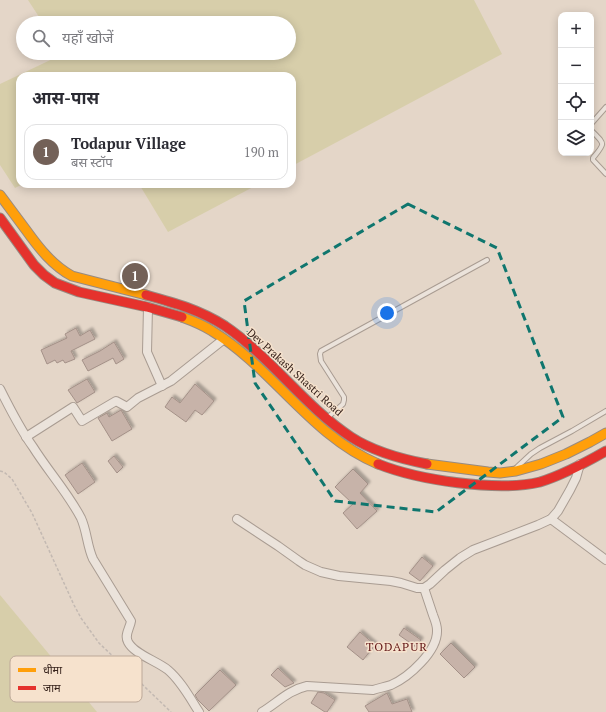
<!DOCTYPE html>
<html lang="hi">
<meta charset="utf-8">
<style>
:root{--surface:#fff;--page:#f2f2f3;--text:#2b2b33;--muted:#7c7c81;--line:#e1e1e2;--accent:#736158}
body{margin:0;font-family:"PT Serif","Noto Sans Devanagari",serif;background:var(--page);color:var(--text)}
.controls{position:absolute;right:12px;top:12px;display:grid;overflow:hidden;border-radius:8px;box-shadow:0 2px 10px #0003}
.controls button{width:36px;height:36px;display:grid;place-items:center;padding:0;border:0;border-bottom:1px solid var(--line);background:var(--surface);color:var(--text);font:20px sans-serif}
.you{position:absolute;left:387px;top:313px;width:14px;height:14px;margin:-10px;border:3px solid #fff;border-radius:50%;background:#1a73e8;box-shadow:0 0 0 6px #1a73e833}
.badge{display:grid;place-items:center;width:26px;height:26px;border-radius:50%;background:var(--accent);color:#fff;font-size:13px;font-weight:700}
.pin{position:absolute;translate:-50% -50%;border:2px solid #fff;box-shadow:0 1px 4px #0006}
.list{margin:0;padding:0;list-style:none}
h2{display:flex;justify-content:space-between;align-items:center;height:52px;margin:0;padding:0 16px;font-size:17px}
h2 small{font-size:13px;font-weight:400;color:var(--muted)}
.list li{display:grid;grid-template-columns:26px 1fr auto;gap:12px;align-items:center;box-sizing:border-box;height:56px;margin:0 8px 8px;padding:0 8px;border:1px solid var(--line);border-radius:12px}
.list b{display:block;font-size:15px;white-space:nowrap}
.list p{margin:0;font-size:13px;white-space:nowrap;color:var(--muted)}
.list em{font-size:13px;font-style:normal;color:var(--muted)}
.icon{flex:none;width:22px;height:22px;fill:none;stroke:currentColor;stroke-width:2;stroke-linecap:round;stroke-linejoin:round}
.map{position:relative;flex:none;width:606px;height:712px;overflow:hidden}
.search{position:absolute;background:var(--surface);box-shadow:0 2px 10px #0003;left:16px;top:16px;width:280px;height:44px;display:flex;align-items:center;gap:10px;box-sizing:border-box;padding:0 14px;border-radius:22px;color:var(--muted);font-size:15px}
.panel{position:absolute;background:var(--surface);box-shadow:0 2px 10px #0003;left:16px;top:72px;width:280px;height:116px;border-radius:12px}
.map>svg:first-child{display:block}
</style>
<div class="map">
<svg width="606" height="712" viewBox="0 0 606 712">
<defs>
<filter id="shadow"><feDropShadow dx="2.5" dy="-2.5" stdDeviation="1" flood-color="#0004"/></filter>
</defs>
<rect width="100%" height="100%" fill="#e4d6c8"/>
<g fill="#d7ceaa">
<path d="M28 0H474L502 54 292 166V76H20V184H23L15 188 0 165V84L63 54 62 53H289V23H43Z"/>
<path d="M139 184H259L168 232Z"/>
<path d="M0 595 97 712H0Z"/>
</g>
<g fill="#c7b3a9" stroke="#a49188" filter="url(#shadow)">
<path d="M76 328 80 336 90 330 95 339 71 351 75 359 65 363 63 360 57 363 55 360 47 364 41 350 67 338 65 334Z"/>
<path d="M114 342 124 359 116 364 113 358 88 371 82 360 100 351Z"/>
<path d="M87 379 95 392 77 403 68 390Z"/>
<path d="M195 384 214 401 202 415 195 410 186 422 165 407 172 397 180 403Z"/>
<path d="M121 410 132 429 112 441 98 418 107 413 109 417Z"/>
<path d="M114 456 123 467 117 473 108 461Z"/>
<path d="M82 463 95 482 78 494 65 475Z"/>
<path d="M353 469 368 484 360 493 377 511 357 529 343 513 353 504 335 487Z"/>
<path d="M422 557 433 566 420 581 409 573Z"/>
<path d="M404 628 421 640 416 647 399 635Z"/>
<path d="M360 632 375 645 363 660 347 647Z"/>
<path d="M451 643 475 667 464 678 440 654Z"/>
<path d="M278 668 294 683 285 687 271 675Z"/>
<path d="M220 670 236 685 209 711 198 700 195 695Z"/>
<path d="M318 692 324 693 335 700 327 712H325L311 703Z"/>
<path d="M387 693 392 704 407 699 412 712H369L365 706Z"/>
</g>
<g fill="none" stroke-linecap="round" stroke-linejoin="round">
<g stroke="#a99c92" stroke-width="6">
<g id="lane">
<path d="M591 124 606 107"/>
<path d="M591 130C605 145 606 142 593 158V160L606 174"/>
<path d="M327 418 343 404 344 400V397L321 361 320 354 321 351 487 260"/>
<path d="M516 468 531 454 540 448 572 431 606 411"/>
</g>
</g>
<g stroke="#a99c92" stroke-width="10">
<g id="street">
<path d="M148 307 147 352 162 386"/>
<path d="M0 389C10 409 20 429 33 447 48 471 68 493 81 518 87 531 87 546 93 559L131 621C130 628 124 635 128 642 134 654 157 661 168 670 181 681 190 698 199 712"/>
<path d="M26 437 73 407 82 421 116 401 127 407 138 398 171 381 224 339"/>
<path d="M237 519 278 546 299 561 305 565 321 572 339 576 391 581 401 583 417 588H424L430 584 445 570 460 558 473 550 538 525 551 519 558 511 570 490 576 478 580 464"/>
<path d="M551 519 606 560"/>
<path d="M262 712C278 702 289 690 307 686L373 690C379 688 385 687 391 685 409 677 438 651 437 630 437 625 435 620 433 615 430 606 427 597 424 588"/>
</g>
</g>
<g stroke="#988b82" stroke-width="11">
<g id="slow">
<path d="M0 195C9 207 17 218 26 230 39 248 52 265 72 276L146 295"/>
<path d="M182 317C193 321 203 325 212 331 273 368 311 436 378 464"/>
<path d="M427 464 488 472 500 473 516 471 541 464 566 454 590 442 606 433"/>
</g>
</g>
<g stroke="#988b82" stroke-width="11">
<g id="jam">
<path d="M0 218 34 265 44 275 55 283 79 292 147 307 182 317"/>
<path d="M146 295C175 303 200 310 225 326 272 358 304 406 351 437 374 452 401 459 427 464"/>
<path d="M378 464C418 480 497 492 540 482 563 475 585 463 606 451"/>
</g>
</g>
<path stroke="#c3b9b2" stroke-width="1.5" stroke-dasharray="3 2" stroke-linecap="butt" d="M0 471 4 472 12 479 32 513 74 605 81 618 99 643 171 712"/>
<use href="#lane" stroke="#ebe3db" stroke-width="4"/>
<use href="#street" stroke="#ebe3db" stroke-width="8"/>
<use href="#slow" stroke="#ff9f0a" stroke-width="9"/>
<use href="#jam" stroke="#e5322d" stroke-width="9"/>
</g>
<path fill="none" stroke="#0f766e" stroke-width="3" stroke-dasharray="8 5" stroke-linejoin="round" d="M408 204 497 248 563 417 436 512 335 501 255 383 244 301Z"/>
<g text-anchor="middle" stroke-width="3" stroke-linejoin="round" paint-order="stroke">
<g font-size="11" fill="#36221b" stroke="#f6e2cd">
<text transform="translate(295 372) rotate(42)" y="4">Dev Prakash Shastri Road</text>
</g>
<g font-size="12" letter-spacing="1" fill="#641919" stroke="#f6e2cd">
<text x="397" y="651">TODAPUR</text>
</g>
</g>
<rect x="10" y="656" width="132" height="46" rx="6" fill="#f6e2cd" stroke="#bca898" stroke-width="1"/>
<rect x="18" y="668" width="18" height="4" fill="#ff9f0a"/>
<rect x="18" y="686" width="18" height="4" fill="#e5322d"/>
<g font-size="11" fill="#36221b">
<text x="43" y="674">धीमा</text>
<text x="43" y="692">जाम</text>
</g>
</svg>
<div class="controls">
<button>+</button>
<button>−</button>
<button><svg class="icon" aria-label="locate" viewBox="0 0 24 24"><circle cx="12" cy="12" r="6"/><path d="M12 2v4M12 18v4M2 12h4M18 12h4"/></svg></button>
<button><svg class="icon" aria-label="layers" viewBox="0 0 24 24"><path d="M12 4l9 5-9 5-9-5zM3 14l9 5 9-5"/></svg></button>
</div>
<div class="you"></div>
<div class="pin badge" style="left:135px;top:276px">1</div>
<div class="search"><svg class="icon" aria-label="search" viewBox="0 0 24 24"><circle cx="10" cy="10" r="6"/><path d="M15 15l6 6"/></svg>यहाँ खोजें</div>
<section class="panel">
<h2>आस-पास<small></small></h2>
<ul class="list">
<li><span class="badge">1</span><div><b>Todapur Village</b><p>बस स्टॉप</p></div><em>190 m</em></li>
</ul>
</section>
</div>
